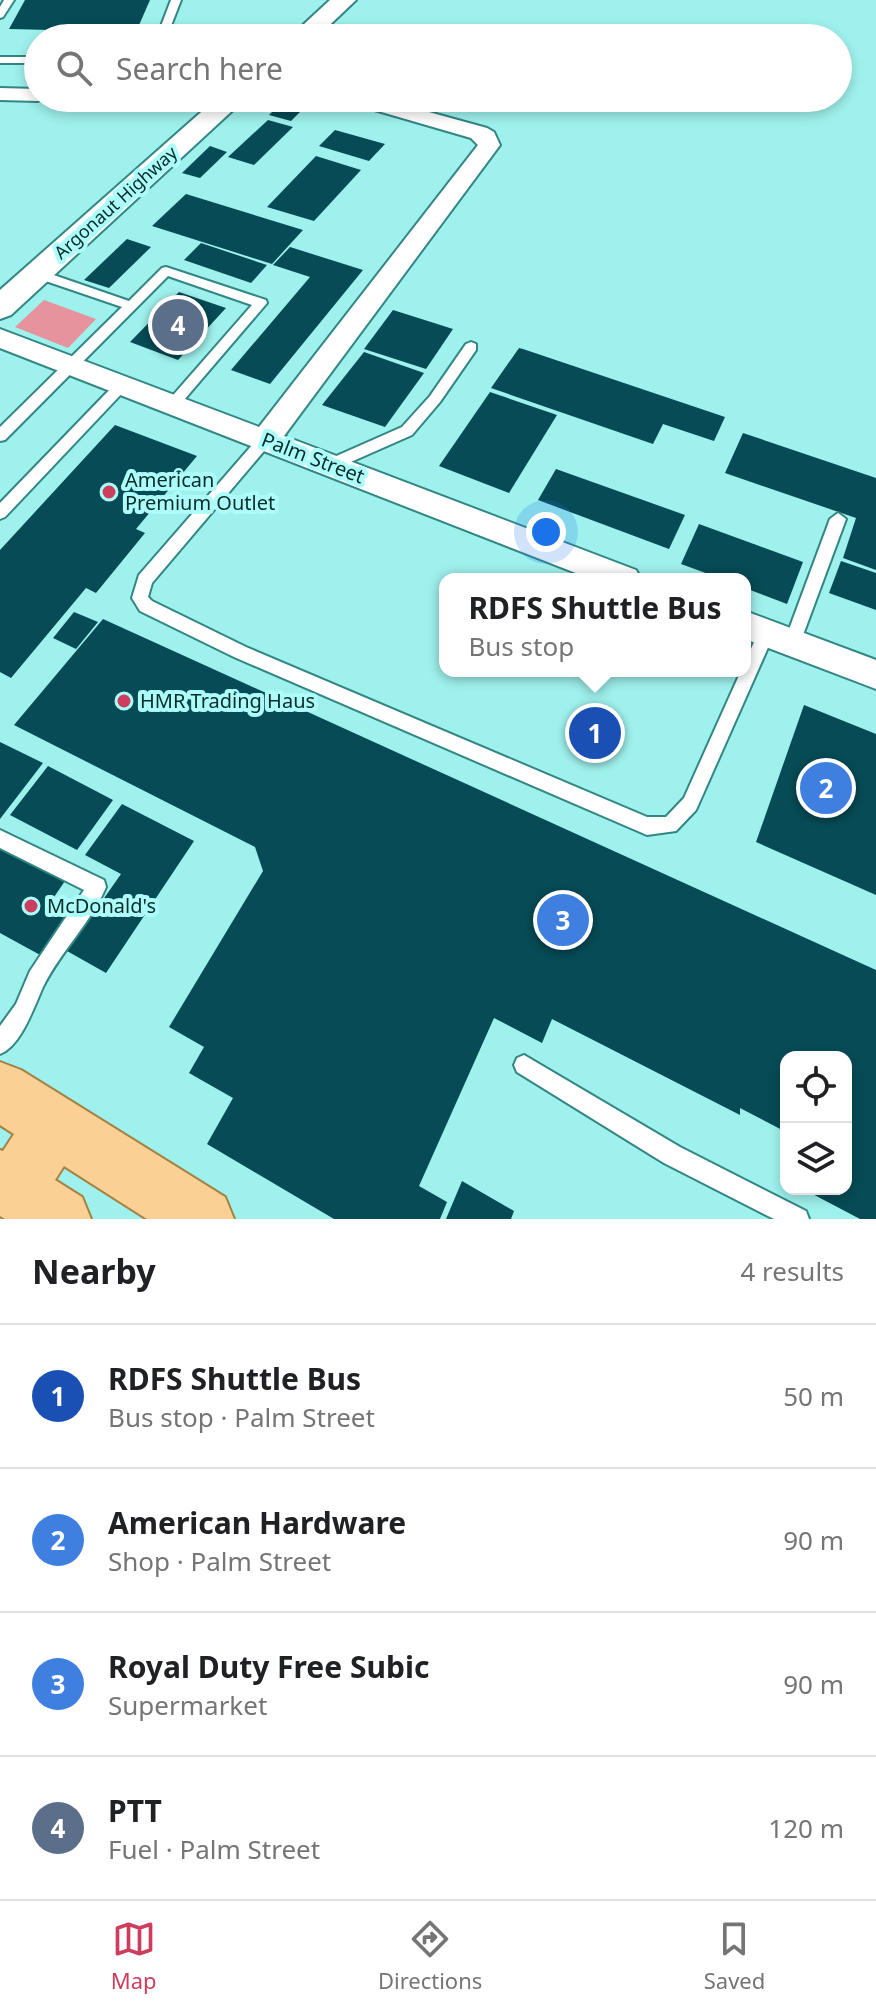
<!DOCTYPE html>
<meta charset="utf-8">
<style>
:root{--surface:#fff;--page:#f2f2f2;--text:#202124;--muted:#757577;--line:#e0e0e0;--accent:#cd3d5d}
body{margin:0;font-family:"Noto Sans",sans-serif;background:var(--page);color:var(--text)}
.controls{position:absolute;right:24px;bottom:24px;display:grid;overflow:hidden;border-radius:16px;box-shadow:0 4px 12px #0003}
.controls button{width:72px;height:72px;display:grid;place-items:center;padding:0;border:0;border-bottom:2px solid var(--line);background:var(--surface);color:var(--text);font:40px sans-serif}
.you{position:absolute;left:546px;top:532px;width:28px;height:28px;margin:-20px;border:6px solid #fff;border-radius:50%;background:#1a73e8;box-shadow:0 0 0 12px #1a73e833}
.badge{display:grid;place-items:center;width:52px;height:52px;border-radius:50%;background:var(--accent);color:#fff;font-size:26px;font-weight:700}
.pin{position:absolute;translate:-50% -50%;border:4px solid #fff;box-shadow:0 2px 8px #0006}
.popup{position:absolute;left:439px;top:573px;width:312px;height:104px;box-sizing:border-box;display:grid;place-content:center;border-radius:16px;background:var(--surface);filter:drop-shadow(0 2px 6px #0005);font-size:26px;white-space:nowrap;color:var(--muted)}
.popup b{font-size:30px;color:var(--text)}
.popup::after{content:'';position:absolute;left:50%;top:100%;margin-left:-16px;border:16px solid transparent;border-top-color:var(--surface)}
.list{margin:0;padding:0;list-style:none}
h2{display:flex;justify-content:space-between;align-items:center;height:104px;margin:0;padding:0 32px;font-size:34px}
h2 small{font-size:26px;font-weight:400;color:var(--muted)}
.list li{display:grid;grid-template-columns:52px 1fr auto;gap:24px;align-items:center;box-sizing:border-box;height:144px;padding:0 32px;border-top:2px solid var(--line)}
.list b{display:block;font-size:30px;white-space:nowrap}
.list p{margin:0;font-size:26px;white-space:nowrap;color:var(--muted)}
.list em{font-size:26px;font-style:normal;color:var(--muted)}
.icon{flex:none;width:44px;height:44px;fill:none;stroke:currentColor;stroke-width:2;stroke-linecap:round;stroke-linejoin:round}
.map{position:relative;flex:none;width:876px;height:1219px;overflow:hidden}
.search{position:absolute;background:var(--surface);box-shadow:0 4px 12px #0003;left:24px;right:24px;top:24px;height:88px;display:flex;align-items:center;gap:20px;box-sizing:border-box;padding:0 28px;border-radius:44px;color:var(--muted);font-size:30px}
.sheet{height:680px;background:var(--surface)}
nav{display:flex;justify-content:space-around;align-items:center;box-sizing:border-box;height:112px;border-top:2px solid var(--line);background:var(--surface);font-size:22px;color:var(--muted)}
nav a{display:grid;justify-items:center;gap:4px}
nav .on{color:var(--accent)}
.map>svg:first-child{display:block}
</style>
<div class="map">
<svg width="876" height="1219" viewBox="0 0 876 1219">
<rect width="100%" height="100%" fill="#9ff1ed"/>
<path fill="#e7939d" d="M44 300 96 319 68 348 15 327Z"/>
<g fill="#064b56">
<path d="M25 0H150L136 32 9 29Z"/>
<path d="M284 100 306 106 291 121 269 115Z"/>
<path d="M268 120 293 127 254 165 228 157Z"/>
<path d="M335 130 385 144 369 161 319 146Z"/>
<path d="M210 146 227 152 200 178 182 173Z"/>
<path d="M316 156 361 170 314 221 267 207Z"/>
<path d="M186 194 303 230 272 264 152 226Z"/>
<path d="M127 239 151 247 109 288 84 280Z"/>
<path d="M201 243 267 265 251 283 184 260Z"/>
<path d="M290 247 363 270 270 384 231 370 310 277 273 265Z"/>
<path d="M179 292 226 308 178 360 130 342Z"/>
<path d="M393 310 453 329 426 369 364 349Z"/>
<path d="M519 348 523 349 725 417 714 441 663 424 653 444 491 388Z"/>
<path d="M364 352 424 373 385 427 322 405Z"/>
<path d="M490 392 557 415 509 493 439 466Z"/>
<path d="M115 425 197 456 136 529 145 533 96 593 86 588 11 678 0 672V550Z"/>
<path d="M743 433 876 478V570L843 558 856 518 725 473Z"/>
<path d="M556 469 685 515 669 549 538 500Z"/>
<path d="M699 524 803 562 787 604 745 588V579H722L681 564Z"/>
<path d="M841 561 876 573V610L829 593Z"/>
<path d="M74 612 98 622 76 649 53 638Z"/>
<path d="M103 619 876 970V1219H860L803 1189H846V1057H786V1132L740 1108V1115L552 1019 542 1043 494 1018 419 1186 447 1202 440 1219H334L207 1144 233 1098 189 1073 204 1047 169 1027 263 871 255 847 14 725Z"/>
<path d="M804 705 876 734V895L756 842Z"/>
<path d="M0 742 43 763 0 819Z"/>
<path d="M48 766 113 800 77 850 10 815Z"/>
<path d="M122 804 194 841 106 973 67 951 121 874 85 855Z"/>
<path d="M3 845 67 878 52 900 73 911 42 956 0 933V850Z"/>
<path d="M462 1181 514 1211 511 1219H446Z"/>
</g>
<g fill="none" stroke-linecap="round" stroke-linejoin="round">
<g stroke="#328683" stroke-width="4">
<g id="service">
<path d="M4 0H14L3 17 0 18V7Z"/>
<path d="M171 0H181L167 36 153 38 158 34Z"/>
<rect x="0" y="57" width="38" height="6"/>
<path d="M166 267 266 300 267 303 178 407H168L166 404 168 401 252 305 168 276 5 440 0 441V427L122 307 34 277V271H42L129 301 162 268Z"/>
<path d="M471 342 476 344V350L440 402 412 435 335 469H325L323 465 325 461 402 427 430 396 466 344Z"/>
<path d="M122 380 129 385 127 388 5 517 0 519V503L117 382Z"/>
<path d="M265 435 270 436 272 440 270 444 152 583 148 597 152 601 246 647 647 817H666L684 798 741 671H745V662L760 629 766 627 772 629 774 634 696 810 676 831 647 835 234 657 140 611 132 598 139 575 260 436Z"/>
<path d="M838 513 846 519 800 643 798 648 792 650 786 648 784 643 830 519Z"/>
<path d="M0 830 104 880 106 887C91 923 60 952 43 987 34 1007 21 1046 0 1054V1026L16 1004 30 971 84 890 0 848Z"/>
<path d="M524 1055 680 1147 806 1211 809 1219H774L664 1163 517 1072 514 1065 517 1058Z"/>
</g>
</g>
<g stroke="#328683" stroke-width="4">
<g id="minor">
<path d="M0 88 38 89V98H46L38 101 0 100Z"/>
<path d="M99 98H215L233 100 236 105 225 111 110 104Z"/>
<path d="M343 98H378L487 128 494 132 500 145 284 436 636 570 641 579H591L0 348V329L259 427 478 145 471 138 347 102Z"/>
<path d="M745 611 876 660V689L745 639Z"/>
</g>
</g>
<g stroke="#328683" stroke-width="4">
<g id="tertiary">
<path d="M330 0H356L316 38H289Z"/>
<path d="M217 98H246L11 315 0 319V290Z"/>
</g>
</g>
<g stroke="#a48242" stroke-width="4">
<path id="primary" d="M0 1062 21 1070 225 1197 234 1219H147L64 1166 55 1180 82 1197 91 1219H5L0 1216V1150L3 1151 14 1134 0 1125Z"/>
</g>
<use href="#service" fill="#fff" fill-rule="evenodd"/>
<use href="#minor" fill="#fff" fill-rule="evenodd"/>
<use href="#tertiary" fill="#fff" fill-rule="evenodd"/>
<use href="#primary" fill="#fbd095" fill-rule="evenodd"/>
</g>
<g fill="#cd3d5d" stroke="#adfefa" stroke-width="3">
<circle cx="109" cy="492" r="8"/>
<circle cx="124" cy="701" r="8"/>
<circle cx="31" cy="906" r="8"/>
</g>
<g text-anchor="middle" stroke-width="8" stroke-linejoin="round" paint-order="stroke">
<g font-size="18" fill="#082c2b" stroke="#adfefa">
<text transform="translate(116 203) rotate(-42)" y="6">Argonaut Highway</text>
</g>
<g font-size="20" fill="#082c2b" stroke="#adfefa">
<text transform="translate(313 458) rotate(21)" y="7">Palm Street</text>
</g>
<g font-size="20" fill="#082c2b" stroke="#adfefa" text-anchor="start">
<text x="125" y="487">American<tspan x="125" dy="23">Premium Outlet</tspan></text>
<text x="140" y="708">HMR Trading Haus</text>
<text x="47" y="913">McDonald's</text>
</g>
</g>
</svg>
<div class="controls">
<button><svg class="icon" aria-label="locate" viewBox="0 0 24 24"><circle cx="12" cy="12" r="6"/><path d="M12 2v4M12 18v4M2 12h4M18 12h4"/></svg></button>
<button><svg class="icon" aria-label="layers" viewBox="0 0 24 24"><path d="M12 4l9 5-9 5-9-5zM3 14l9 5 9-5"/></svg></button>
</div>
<div class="you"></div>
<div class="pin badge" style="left:595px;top:733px;background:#1a4fb4">1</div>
<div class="popup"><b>RDFS Shuttle Bus</b>Bus stop</div>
<div class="pin badge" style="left:826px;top:788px;background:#3f7fe0">2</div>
<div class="pin badge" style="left:563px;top:920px;background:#3f7fe0">3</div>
<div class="pin badge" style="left:178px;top:325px;background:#5c6f8a">4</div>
<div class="search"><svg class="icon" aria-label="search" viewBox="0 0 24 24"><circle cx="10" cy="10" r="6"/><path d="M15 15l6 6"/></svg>Search here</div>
</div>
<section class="sheet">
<h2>Nearby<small>4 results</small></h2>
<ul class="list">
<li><span class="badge" style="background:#1a4fb4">1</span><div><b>RDFS Shuttle Bus</b><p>Bus stop · Palm Street</p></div><em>50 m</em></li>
<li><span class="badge" style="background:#3f7fe0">2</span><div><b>American Hardware</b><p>Shop · Palm Street</p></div><em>90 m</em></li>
<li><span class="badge" style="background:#3f7fe0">3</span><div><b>Royal Duty Free Subic</b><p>Supermarket</p></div><em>90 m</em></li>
<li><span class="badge" style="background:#5c6f8a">4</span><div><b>PTT</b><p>Fuel · Palm Street</p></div><em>120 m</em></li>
</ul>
</section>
<nav>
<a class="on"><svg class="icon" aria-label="map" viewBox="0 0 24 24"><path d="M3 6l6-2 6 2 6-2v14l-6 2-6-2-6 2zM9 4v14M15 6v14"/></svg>Map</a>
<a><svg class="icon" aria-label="directions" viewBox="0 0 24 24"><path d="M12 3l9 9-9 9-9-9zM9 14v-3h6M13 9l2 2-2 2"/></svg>Directions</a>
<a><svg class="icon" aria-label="saved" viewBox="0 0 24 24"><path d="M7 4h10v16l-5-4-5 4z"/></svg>Saved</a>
</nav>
